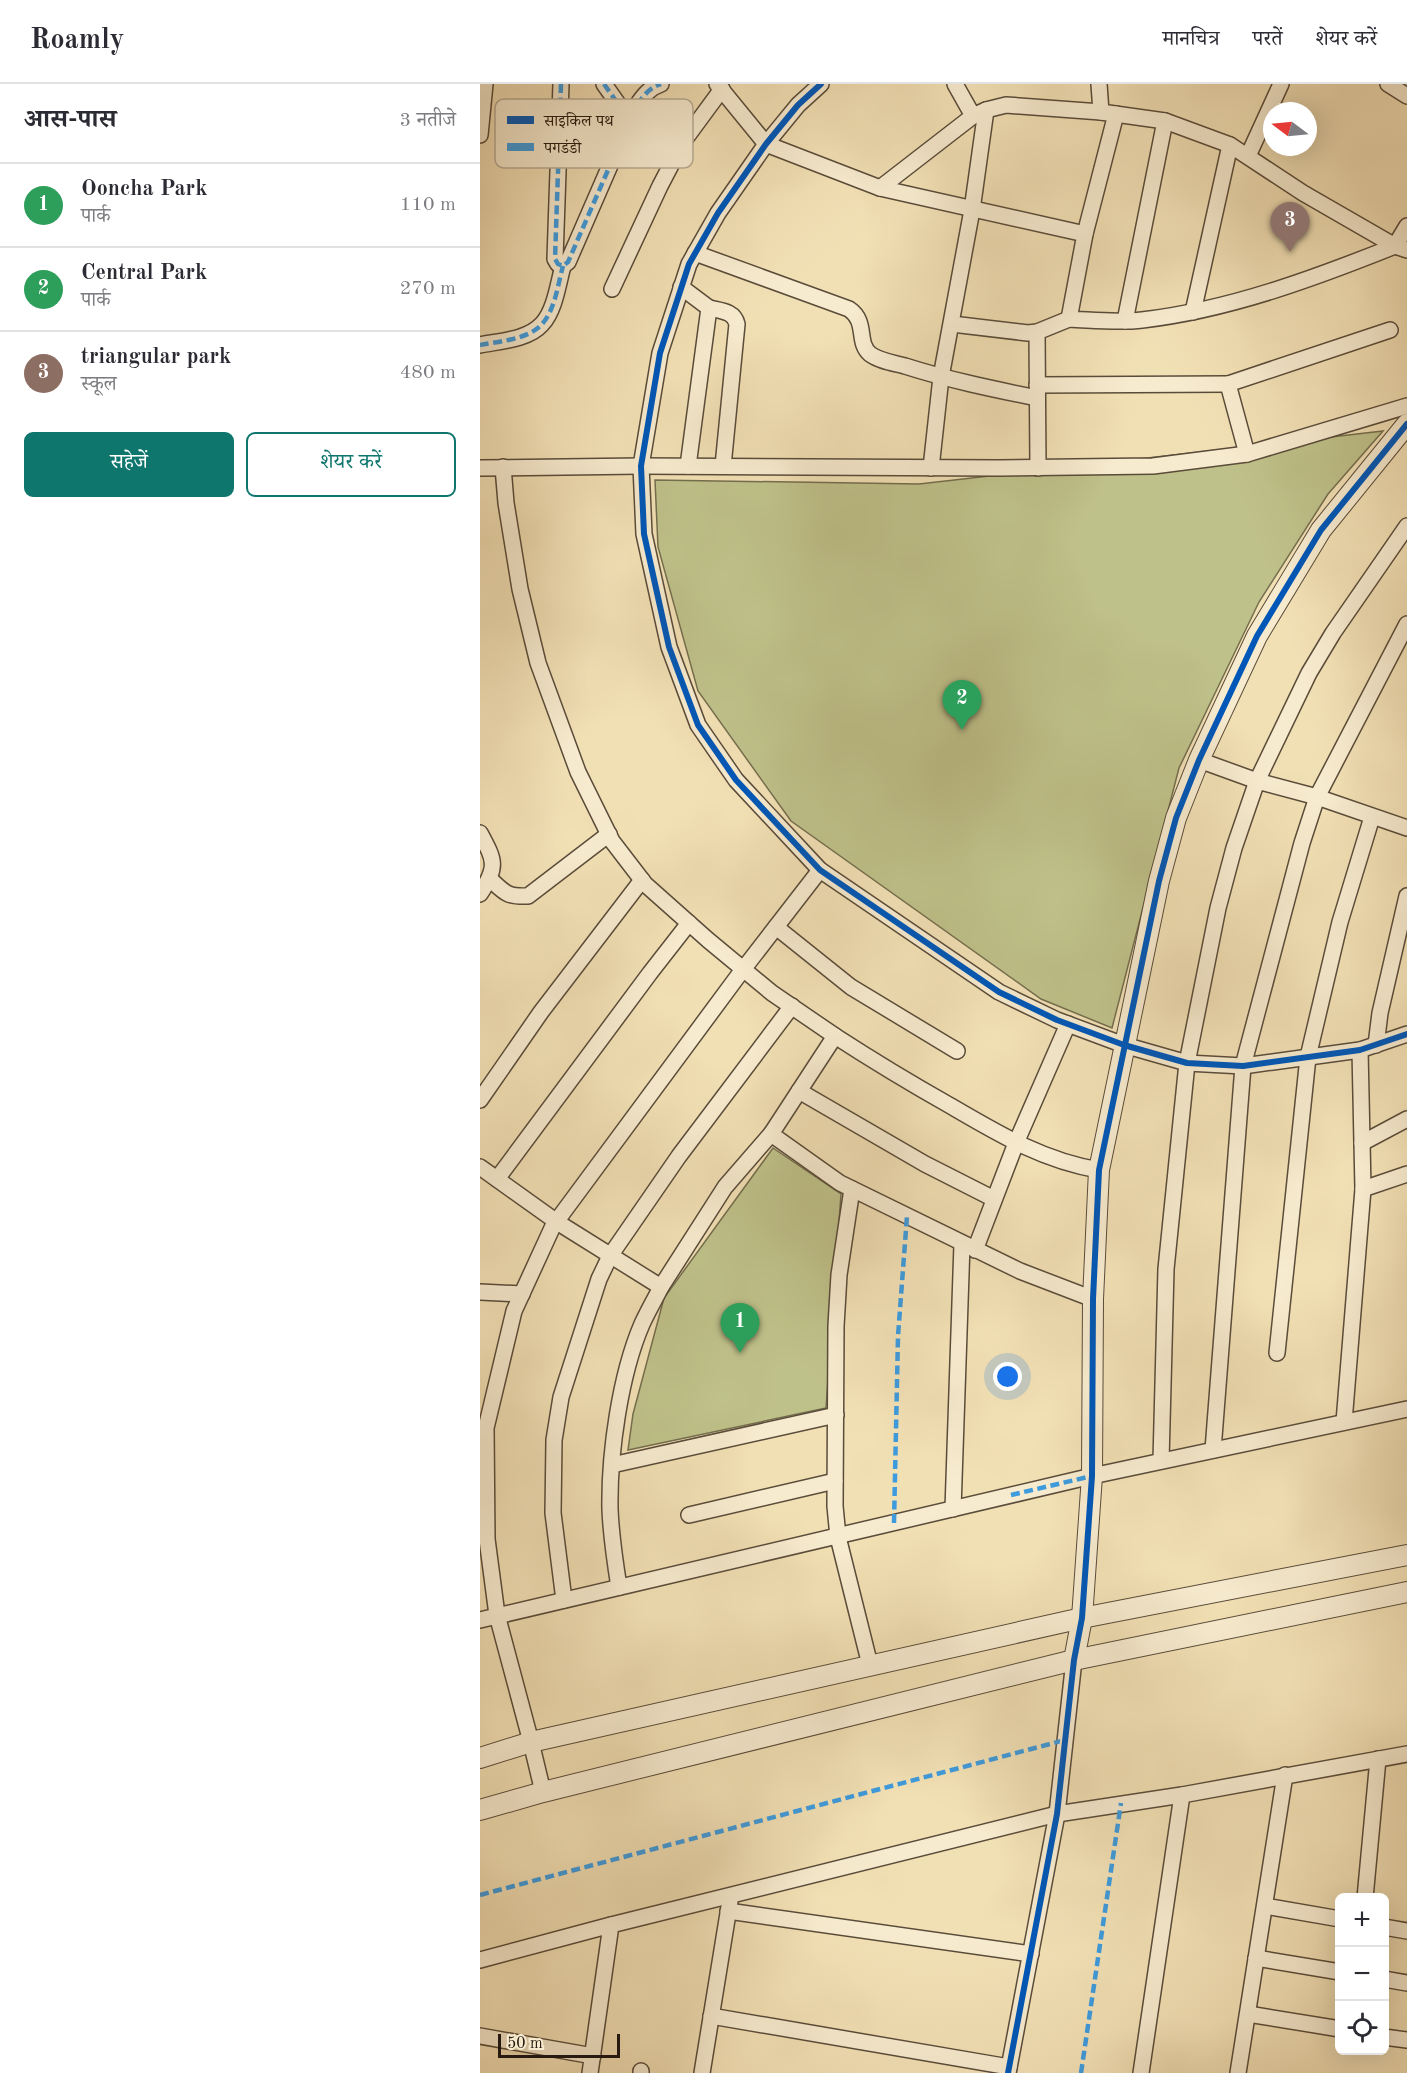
<!DOCTYPE html>
<html lang="hi">
<meta charset="utf-8">
<style>
:root{--surface:#fff;--page:#f7f7f7;--text:#2b2b33;--muted:#7c7c81;--line:#e1e1e2;--accent:#0f766e}
body{margin:0;font-family:"Old Standard TT","Noto Serif Devanagari",serif;background:var(--page);color:var(--text)}
.controls{position:absolute;right:18px;bottom:18px;display:grid;overflow:hidden;border-radius:9px;box-shadow:0 6px 24px #0002}
.controls button{width:54px;height:54px;display:grid;place-items:center;padding:0;border:0;border-bottom:2px solid var(--line);background:var(--surface);color:var(--text);font:30px sans-serif}
.compass{position:absolute;left:783px;top:18px;width:54px;height:54px;border-radius:50%;background:var(--surface);box-shadow:0 6px 24px #0002;rotate:286deg}
.scale{position:absolute;left:18px;bottom:15px;width:122px;box-sizing:border-box;padding-left:6px;border:3px solid #281a11;border-top:0;font-size:16px;line-height:21px;white-space:nowrap;color:#281a11;-webkit-text-stroke:4px #f7ebcf;paint-order:stroke}
.you{position:absolute;left:528px;top:1293px;width:21px;height:21px;margin:-15px;border:4px solid #fff;border-radius:50%;background:#1a73e8;box-shadow:0 0 0 9px #1a73e833}
.badge{display:grid;place-items:center;width:39px;height:39px;border-radius:50%;background:var(--accent);color:#fff;font-size:20px;font-weight:700}
.pin{position:absolute;translate:-50% -50px;filter:drop-shadow(0 2px 3px #0008)}
.pin::after{content:'';position:absolute;top:32px;width:21px;height:18px;background:inherit;clip-path:polygon(0 0,100% 0,50% 100%)}
.list{margin:0;padding:0;list-style:none}
h2{display:flex;justify-content:space-between;align-items:center;height:78px;margin:0;padding:0 24px;font-size:26px}
h2 small{font-size:20px;font-weight:400;color:var(--muted)}
.list li{display:grid;grid-template-columns:39px 1fr auto;gap:18px;align-items:center;box-sizing:border-box;height:84px;padding:0 24px;border-top:2px solid var(--line)}
.list b{display:block;font-size:22px;white-space:nowrap}
.list p{margin:0;font-size:20px;white-space:nowrap;color:var(--muted)}
.list em{font-size:20px;font-style:normal;color:var(--muted)}
.actions{display:flex;gap:12px;padding:18px 24px}
.actions a{flex:1;padding:14px 0;border:2px solid var(--accent);border-radius:9px;text-align:center;font-size:21px;color:var(--accent)}
.actions .main{background:var(--accent);color:#fff}
.icon{flex:none;width:33px;height:33px;fill:none;stroke:currentColor;stroke-width:2;stroke-linecap:round;stroke-linejoin:round}
.map{position:relative;flex:none;width:927px;height:1989px;overflow:hidden}
header{display:flex;align-items:center;gap:36px;box-sizing:border-box;height:84px;padding:0 30px;background:var(--surface);border-bottom:2px solid var(--line)}
header strong{font-size:28px}
nav{display:flex;gap:33px;margin-inline-start:auto;font-size:21px}
main{display:flex}
aside{flex:1;background:var(--surface)}
.map>svg:first-child{display:block}
</style>
<header>
<strong>Roamly</strong>
<nav><a>मानचित्र</a><a>परतें</a><a>शेयर करें</a></nav>
</header>
<main>
<aside>
<h2>आस-पास<small>3 नतीजे</small></h2>
<ul class="list">
<li><span class="badge" style="background:#2e9e5b">1</span><div><b>Ooncha Park</b><p>पार्क</p></div><em>110 m</em></li>
<li><span class="badge" style="background:#2e9e5b">2</span><div><b>Central Park</b><p>पार्क</p></div><em>270 m</em></li>
<li><span class="badge" style="background:#8d6e63">3</span><div><b>triangular park</b><p>स्कूल</p></div><em>480 m</em></li>
</ul>
<div class="actions"><a class="main">सहेजें</a><a>शेयर करें</a></div>
</aside>
<div class="map">
<svg width="927" height="1989" viewBox="0 0 927 1989">
<rect width="100%" height="100%" fill="#f2e0b5"/>
<filter id="stains"><feTurbulence type="fractalNoise" baseFrequency=".00333" numOctaves="4"/><feColorMatrix values="0 0 0 0 .2 0 0 0 0 .09 0 0 0 0 .02 0 0 0 .5 -.17"/></filter>
<radialGradient id="worn" r=".72"><stop offset=".6" stop-color="#630" stop-opacity="0"/><stop offset="1" stop-color="#630" stop-opacity=".3"/></radialGradient>
<g fill="#bfc18a" stroke="#746e4e" stroke-width="1.5">
<path d="M903 347 848 410 779 518 699 684 632 944 561 915 311 737 218 607 178 463 175 396 439 400Z"/>
<path d="M293 1064 361 1110 346 1324 148 1366 153 1330 184 1214Z"/>
</g>
<g fill="none" stroke-linecap="round" stroke-linejoin="round">
<g stroke="#5a4c3a" stroke-width="18">
<g id="minor">
<path d="M81 0 75 175 78 180 83 182 88 178 155 24C162 14 168 4 181 0"/>
<path d="M124 0 150 37"/>
<path d="M237 0 286 60 400 104 605 150"/>
<path d="M341 0 318 21 286 60 238 129 209 180 180 269 161 382 164 450 189 563 218 641 256 696 340 786 519 908 577 936 644 961 707 979 763 982 880 966 927 950"/>
<path d="M475 0 493 32 506 26 526 21 621 28"/>
<path d="M619 0 621 28 685 37 750 61 823 109 915 162 927 142"/>
<path d="M908 0 927 12"/>
<path d="M636 30 605 150 589 235C613 236 638 239 662 236 749 226 835 194 915 162L927 166"/>
<path d="M0 51 5 0"/>
<path d="M768 72 801 0"/>
<path d="M400 104 493 32"/>
<path d="M215 169 369 225C388 238 376 258 390 270 399 277 414 279 425 282 469 296 513 305 557 314"/>
<path d="M201 203 229 224 208 382"/>
<path d="M132 205 180 102 203 58 242 5"/>
<path d="M229 224C241 227 254 227 257 240L243 382"/>
<path d="M713 228 750 61"/>
<path d="M645 237 685 37"/>
<path d="M472 240 548 249 557 248 589 235"/>
<path d="M557 248 558 384"/>
<path d="M0 261C19 257 48 256 62 240 75 226 78 200 83 182"/>
<path d="M557 301 748 300"/>
<path d="M767 370 748 300 910 246"/>
<path d="M23 383 26 419 40 505 58 579 98 688 132 757 165 800 228 856 292 909 355 952 291 1050 360 1099 540 1187 613 1215"/>
<path d="M0 384 161 382 519 384 673 382 767 370 927 322"/>
<path d="M451 384 461 293 492 126 506 26"/>
<path d="M719 676 777 697 837 713 927 744"/>
<path d="M0 749C15 777 18 782 0 810"/>
<path d="M10 795C25 809 27 813 48 812L129 750"/>
<path d="M296 843 371 903 477 967"/>
<path d="M355 952C392 976 430 999 469 1021 517 1049 563 1077 619 1086"/>
<path d="M896 961 900 929 927 812"/>
<path d="M880 966 883 1105"/>
<path d="M319 1007 445 1080 514 1115"/>
<path d="M0 1016 61 928 162 796"/>
<path d="M882 1059 927 1035"/>
<path d="M0 1083 77 1138 181 1203 245 1103 291 1050"/>
<path d="M17 1095 170 889 209 839"/>
<path d="M372 1105 359 1191 356 1242 355 1422 358 1453 390 1581"/>
<path d="M495 1166 536 1059 588 940"/>
<path d="M0 1208 42 1210"/>
<path d="M797 1269 828 973 860 838 892 733"/>
<path d="M864 1338 883 1105 927 1090"/>
<path d="M733 1366 763 982 822 759 837 713 927 540"/>
<path d="M681 1377 686 1185 707 979 738 824 754 764 777 697 829 589 853 549 927 442"/>
<path d="M132 1381 356 1331"/>
<path d="M473 1425 482 1160"/>
<path d="M209 1431 355 1397"/>
<path d="M139 1503C135 1478 131 1452 130 1425 129 1370 140 1291 162 1240 168 1227 175 1215 181 1203"/>
<path d="M84 1516 73 1429 74 1356 81 1313 119 1195 130 1172 199 1072 312 922"/>
<path d="M0 1536 612 1392 927 1325"/>
<path d="M63 1708 51 1658 17 1531 7 1455 6 1344 34 1227 73 1142 258 892 340 786"/>
<path d="M885 1814 898 1675"/>
<path d="M785 1822 860 1835"/>
<path d="M248 1827 551 1870"/>
<path d="M904 1843 927 1847"/>
<path d="M776 1874 860 1888"/>
<path d="M0 1876 131 1841"/>
<path d="M904 1895 927 1899"/>
<path d="M768 1930 860 1945"/>
<path d="M231 1932 529 1983"/>
<path d="M0 1952 113 1972"/>
<path d="M904 1953 927 1956"/>
<path d="M110 1989 131 1841 577 1730 702 1711 927 1670"/>
<path d="M161 1989V1987"/>
<path d="M222 1989 250 1817"/>
<path d="M528 1989 577 1730 594 1576"/>
<path d="M661 1989 702 1711"/>
<path d="M758 1989 805 1691"/>
</g>
</g>
<g stroke="#5a4c3a" stroke-width="22">
<g id="tertiary">
<path d="M594 1576 602 1534 612 1392 613 1215 619 1086 679 797 696 734 719 676 777 552 841 446 927 340"/>
<path d="M0 1674 51 1658 602 1534 927 1471"/>
<path d="M0 1726 63 1708 594 1576 927 1508"/>
</g>
</g>
<use href="#minor" stroke="#f7ebcf" stroke-width="15"/>
<use href="#tertiary" stroke="#f7ebcf" stroke-width="20"/>
<g stroke="#3d9bde" stroke-width="4.5" stroke-dasharray="9 4.5" stroke-linecap="butt">
<path d="M81 0 75 175 78 180 83 182 88 178 155 24C162 14 168 4 181 0"/>
<path d="M124 0 150 37"/>
<path d="M0 261C19 257 48 256 62 240 75 226 78 200 83 182"/>
<path d="M531 1411 612 1392"/>
<path d="M414 1439 418 1252 427 1132"/>
<path d="M0 1811 585 1656"/>
<path d="M601 1989 641 1719"/>
</g>
<g stroke="#f7ebcf" stroke-width="10">
<g id="cycleway">
<path d="M341 0 318 21 286 60 238 129 209 180 180 269 161 382 164 450 189 563 218 641 256 696 340 786 519 908 577 936 644 961 707 979 763 982 880 966 927 950"/>
<path d="M528 1989 577 1730 594 1576 602 1534 612 1392 613 1215 619 1086 679 797 696 734 719 676 777 552 841 446 927 340"/>
</g>
</g>
<use href="#cycleway" stroke="#0057b8" stroke-width="6"/>
</g>
<rect x="15" y="15" width="198" height="69" rx="9" fill="#f7ebcf" stroke="#b9ac96" stroke-width="1.5"/>
<rect x="27" y="32" width="27" height="8" fill="#0057b8"/>
<rect x="27" y="59" width="27" height="8" fill="#3d9bde"/>
<g font-size="16" fill="#281a11">
<text x="64" y="42">साइकिल पथ</text>
<text x="64" y="69">पगडंडी</text>
</g>
<rect width="100%" height="100%" filter="url(#stains)"/>
<rect width="100%" height="100%" fill="url(#worn)"/>
</svg>
<div class="controls">
<button>+</button>
<button>−</button>
<button><svg class="icon" aria-label="locate" viewBox="0 0 24 24"><circle cx="12" cy="12" r="6"/><path d="M12 2v4M12 18v4M2 12h4M18 12h4"/></svg></button>
</div>
<svg class="compass" viewBox="-18 -18 36 36"><path d="M0-13l5 13h-10z" fill="#e53935"/><path d="M0 13l5-13h-10z" fill="#7c7c81"/></svg>
<div class="scale">50 m</div>
<div class="you"></div>
<div class="pin badge" style="left:260px;top:1269px;background:#2e9e5b">1</div>
<div class="pin badge" style="left:482px;top:646px;background:#2e9e5b">2</div>
<div class="pin badge" style="left:810px;top:168px;background:#8d6e63">3</div>
</div>
</main>
